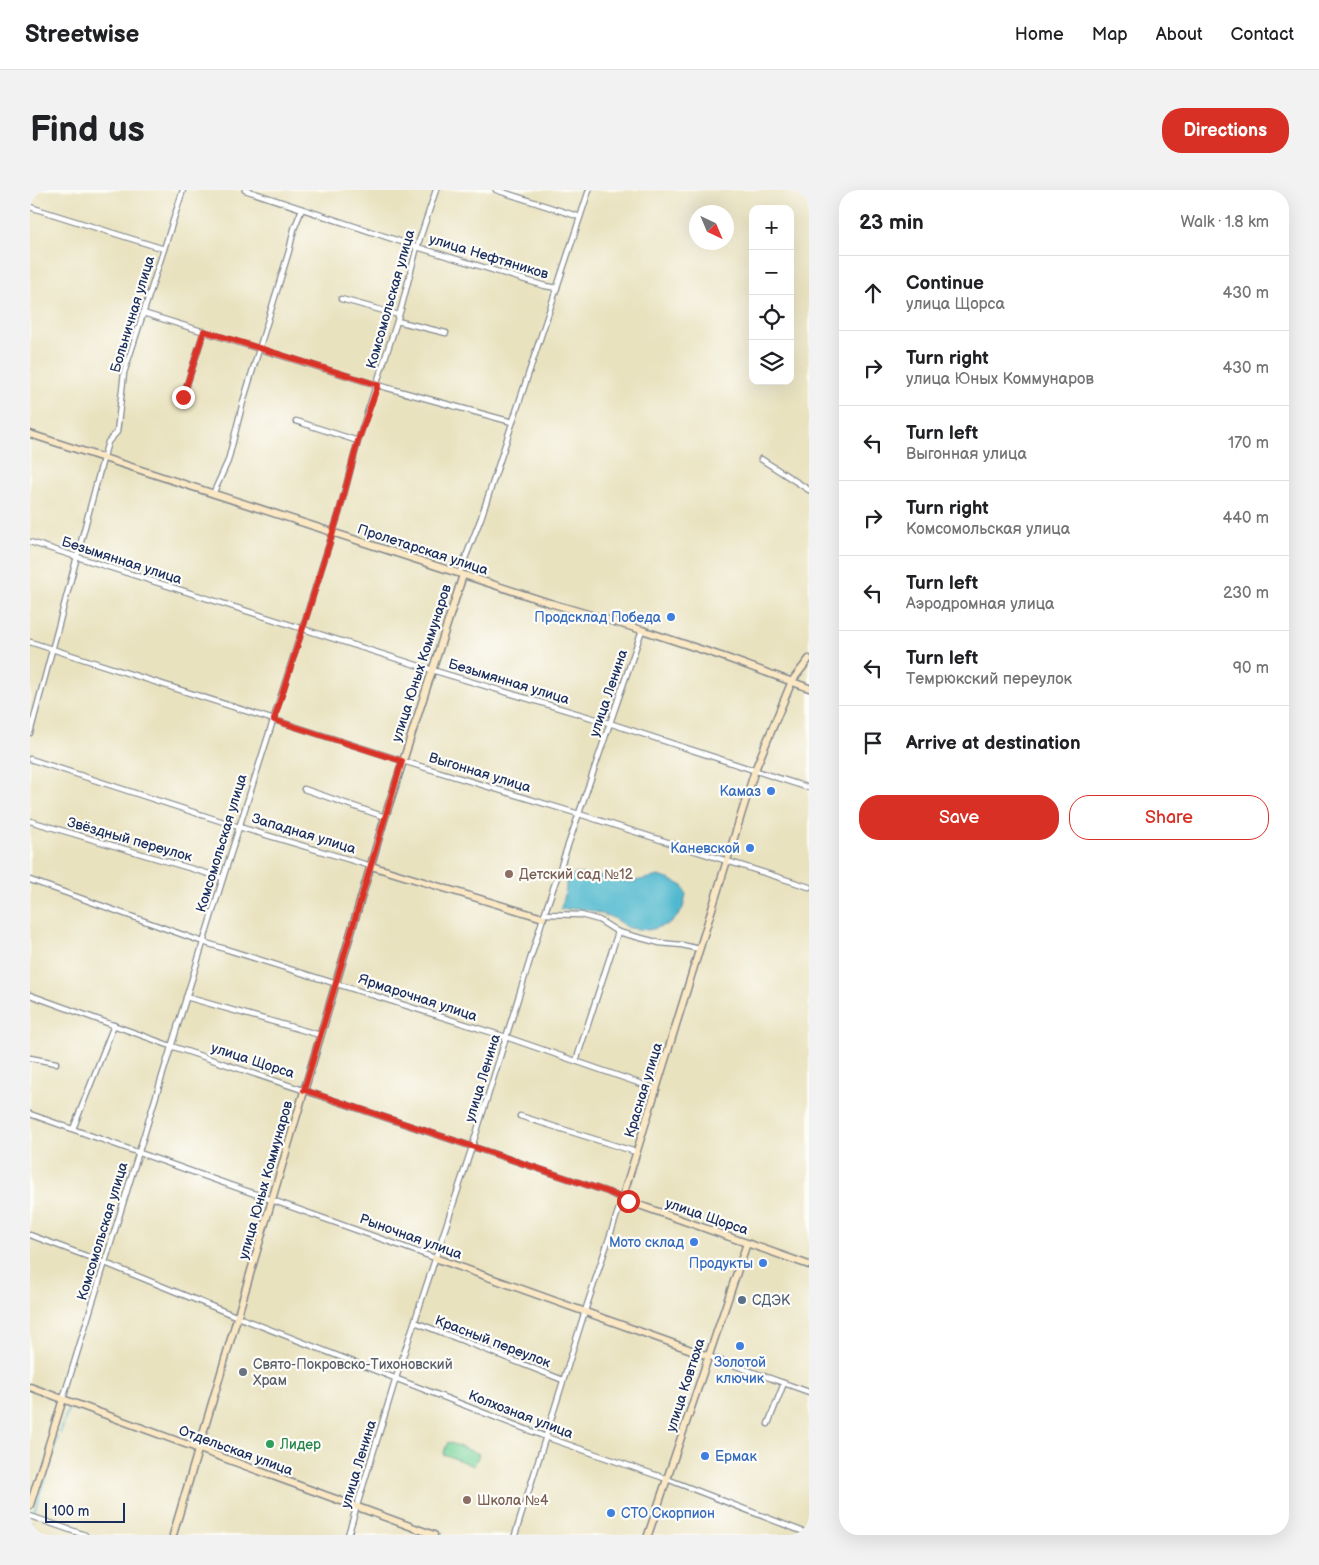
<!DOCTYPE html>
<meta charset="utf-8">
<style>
:root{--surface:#fff;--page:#f2f2f2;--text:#202124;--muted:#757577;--line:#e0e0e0;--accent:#d93025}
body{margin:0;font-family:"Balsamiq Sans",sans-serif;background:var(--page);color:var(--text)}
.controls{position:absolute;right:15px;top:15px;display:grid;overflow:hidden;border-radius:10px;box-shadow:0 5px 20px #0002}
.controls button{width:45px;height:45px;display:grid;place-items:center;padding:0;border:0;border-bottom:1px solid var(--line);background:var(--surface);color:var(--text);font:25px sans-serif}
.compass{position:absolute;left:659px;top:15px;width:45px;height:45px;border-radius:50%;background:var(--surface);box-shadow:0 5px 20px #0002;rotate:136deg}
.scale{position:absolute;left:15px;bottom:12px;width:80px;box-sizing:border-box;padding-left:5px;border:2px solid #1b2f5e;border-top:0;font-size:14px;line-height:18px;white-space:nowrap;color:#1b2f5e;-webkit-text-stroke:4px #fdfcf7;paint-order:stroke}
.stop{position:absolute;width:15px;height:15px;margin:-11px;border:4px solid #d93025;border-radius:50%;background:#fff}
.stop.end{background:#d93025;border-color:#fff;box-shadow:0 1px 5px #0008}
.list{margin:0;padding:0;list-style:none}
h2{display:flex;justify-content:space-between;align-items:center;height:65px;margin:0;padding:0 20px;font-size:21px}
h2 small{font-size:16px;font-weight:400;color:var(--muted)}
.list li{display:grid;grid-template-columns:32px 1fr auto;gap:15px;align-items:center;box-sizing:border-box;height:75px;padding:0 20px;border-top:1px solid var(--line)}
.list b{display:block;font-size:19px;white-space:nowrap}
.list p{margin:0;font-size:16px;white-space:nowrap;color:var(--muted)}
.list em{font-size:16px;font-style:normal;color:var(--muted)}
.actions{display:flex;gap:10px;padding:15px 20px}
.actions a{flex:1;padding:11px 0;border:1px solid var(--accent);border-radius:20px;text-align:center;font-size:18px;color:var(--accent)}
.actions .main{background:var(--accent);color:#fff}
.icon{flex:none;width:28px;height:28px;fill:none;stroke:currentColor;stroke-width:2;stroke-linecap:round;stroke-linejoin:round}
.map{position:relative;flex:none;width:779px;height:1345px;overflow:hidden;border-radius:20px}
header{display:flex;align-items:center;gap:30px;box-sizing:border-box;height:70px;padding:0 25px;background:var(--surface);border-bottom:1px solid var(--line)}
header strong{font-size:24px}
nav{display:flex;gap:28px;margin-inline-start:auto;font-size:18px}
.intro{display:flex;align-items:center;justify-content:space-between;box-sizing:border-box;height:120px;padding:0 30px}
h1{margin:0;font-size:35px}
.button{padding:12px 22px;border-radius:20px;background:var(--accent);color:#fff;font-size:18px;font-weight:700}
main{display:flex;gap:30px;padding:0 30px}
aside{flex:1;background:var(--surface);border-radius:20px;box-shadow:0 5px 20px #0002}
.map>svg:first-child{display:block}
</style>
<header>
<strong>Streetwise</strong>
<nav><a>Home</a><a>Map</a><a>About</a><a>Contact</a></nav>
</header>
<div class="intro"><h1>Find us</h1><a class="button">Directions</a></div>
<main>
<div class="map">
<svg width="779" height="1345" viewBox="0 0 779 1345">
<rect width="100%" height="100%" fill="#fdfcf7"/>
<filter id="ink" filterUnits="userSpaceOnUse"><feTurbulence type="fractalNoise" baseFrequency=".02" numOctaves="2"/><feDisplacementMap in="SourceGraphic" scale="10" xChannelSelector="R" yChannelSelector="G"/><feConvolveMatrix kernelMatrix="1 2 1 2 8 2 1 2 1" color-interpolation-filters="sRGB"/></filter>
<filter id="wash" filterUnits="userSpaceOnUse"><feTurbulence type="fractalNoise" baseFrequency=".0096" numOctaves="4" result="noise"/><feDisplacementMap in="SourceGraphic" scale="20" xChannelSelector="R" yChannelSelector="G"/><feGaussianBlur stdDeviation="1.12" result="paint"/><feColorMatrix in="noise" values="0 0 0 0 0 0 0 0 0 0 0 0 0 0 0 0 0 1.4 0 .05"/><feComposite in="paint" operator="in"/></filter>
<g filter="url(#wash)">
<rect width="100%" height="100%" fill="#e9e2bf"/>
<path fill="#7cd69d" stroke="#4c827e" d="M418 1252 449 1264 444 1276 413 1264Z"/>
<path fill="#51b9cf" stroke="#367496" d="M546 684 567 685 600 692 629 686 641 690 653 696 656 704 653 718 647 727 641 733 619 740 599 738 581 727 562 721 547 718 530 720C534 709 538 699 535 687Z"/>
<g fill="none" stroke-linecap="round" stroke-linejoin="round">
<g stroke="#51b9cf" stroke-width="2">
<path d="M30 1243 38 1220"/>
<path d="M23 1265 28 1248"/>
<path d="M4 1322 21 1271"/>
<path d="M0 1335 1 1333"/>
</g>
</g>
</g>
<g filter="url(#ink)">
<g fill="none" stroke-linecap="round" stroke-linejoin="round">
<g stroke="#82888e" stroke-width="7">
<g id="street">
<path d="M215 0 387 57 515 96 527 98"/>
<path d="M466 0 550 27"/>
<path d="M0 17 134 59"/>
<path d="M311 109 369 125"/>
<path d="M113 123 347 195 482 232"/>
<path d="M367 131 416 143"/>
<path d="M153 207 174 141"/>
<path d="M266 231 328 251"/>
<path d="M731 269 779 300"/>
<path d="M183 304 198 271 213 212 259 61 264 39 272 19"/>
<path d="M0 352 402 480 579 533 779 598"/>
<path d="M429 384 451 328 559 0"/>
<path d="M0 452 373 571 549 624 779 697"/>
<path d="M0 543 73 269 78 252 87 242 94 183 153 0"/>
<path d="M0 569 209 637 341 676"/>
<path d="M274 599 355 627"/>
<path d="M0 631 193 688"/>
<path d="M0 690 173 752 476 847 626 899"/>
<path d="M514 724 551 725 569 730 588 742 630 753 652 755 669 759"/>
<path d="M0 805 141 856 578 1002 592 1009 555 1121 485 1345"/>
<path d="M156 807 290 845"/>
<path d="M0 868 26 873"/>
<path d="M546 871 588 742"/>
<path d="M0 924 405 1068"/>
<path d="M490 926 606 962"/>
<path d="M43 939 84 835"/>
<path d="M0 1045 75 1073 208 1127 516 1247 637 1289 779 1344"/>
<path d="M385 1132 533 1190"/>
<path d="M678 1166 779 1202"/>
<path d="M33 1209 193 688 309 323 328 251 371 119 387 57 406 0"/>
<path d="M738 1234 754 1193"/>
<path d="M0 1326 55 1345"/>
<path d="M318 1345 366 1188 442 957 513 728 612 440"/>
</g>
</g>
<g stroke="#82888e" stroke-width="9">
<g id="secondary">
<path d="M0 244 520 413 612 440 694 467 779 498"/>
<path d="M779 469 762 491 725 580 592 1009 779 1075"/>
<path d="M341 676 513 728"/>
<path d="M405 1068 678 1166"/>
<path d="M0 1197 404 1345"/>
<path d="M0 1315 33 1209"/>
<path d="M143 1345 355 627 433 385"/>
<path d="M618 1345 717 1053"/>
</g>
</g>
<use href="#street" stroke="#fff" stroke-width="4.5"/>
<use href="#secondary" stroke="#fae7c3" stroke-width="6"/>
</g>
</g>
<g fill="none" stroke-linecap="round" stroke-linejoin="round" filter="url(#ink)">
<path stroke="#d93025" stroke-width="6" d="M153 207 174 141 348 195 328 251 309 323 244 530 372 571 274 900 578 1002 598 1011"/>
</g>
<g fill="#3f7fe0" stroke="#fdfcf7" stroke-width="2">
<circle cx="641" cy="427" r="5"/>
<circle cx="741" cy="601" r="5"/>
<circle cx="720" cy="658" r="5"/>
<circle cx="664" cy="1052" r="5"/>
<circle cx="733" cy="1073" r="5"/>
<circle cx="710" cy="1156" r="5"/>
<circle cx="675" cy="1266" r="5"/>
<circle cx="581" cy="1323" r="5"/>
</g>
<g fill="#8d6e63" stroke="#fdfcf7" stroke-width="2">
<circle cx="479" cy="684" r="5"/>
<circle cx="437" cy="1310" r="5"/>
</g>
<circle fill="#5c6f8a" stroke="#fdfcf7" stroke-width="2" cx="712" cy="1110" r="5"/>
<circle fill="#6b7280" stroke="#fdfcf7" stroke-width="2" cx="213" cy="1182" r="5"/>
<circle fill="#2e9e5b" stroke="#fdfcf7" stroke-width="2" cx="240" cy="1254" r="5"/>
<g text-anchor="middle" stroke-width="4.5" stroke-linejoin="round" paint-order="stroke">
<g font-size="14" fill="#1b2f5e" stroke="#fdfcf7">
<text transform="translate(459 66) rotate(17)" y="5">улица Нефтяников</text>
<text transform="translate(360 109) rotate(-74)" y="5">Комсомольская улица</text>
<text transform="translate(102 124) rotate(-73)" y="5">Больничная улица</text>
<text transform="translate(393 359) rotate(18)" y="5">Пролетарская улица</text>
<text transform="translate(92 370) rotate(18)" y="5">Безымянная улица</text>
<text transform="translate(391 473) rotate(-72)" y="5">улица Юных Коммунаров</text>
<text transform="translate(479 491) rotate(17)" y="5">Безымянная улица</text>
<text transform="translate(578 503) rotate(-71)" y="5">улица Ленина</text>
<text transform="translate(450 582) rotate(17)" y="5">Выгонная улица</text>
<text transform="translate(274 643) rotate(17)" y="5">Западная улица</text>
<text transform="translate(100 649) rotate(16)" y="5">Звёздный переулок</text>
<text transform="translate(191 653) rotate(-73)" y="5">Комсомольская улица</text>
<text transform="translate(388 807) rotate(18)" y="5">Ярмарочная улица</text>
<text transform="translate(223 870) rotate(18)" y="5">улица Щорса</text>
<text transform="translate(452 888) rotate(-73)" y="5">улица Ленина</text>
<text transform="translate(613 900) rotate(-73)" y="5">Красная улица</text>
<text transform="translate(235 990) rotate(-74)" y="5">улица Юных Коммунаров</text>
<text transform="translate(677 1026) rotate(19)" y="5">улица Щорса</text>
<text transform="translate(72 1041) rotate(-73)" y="5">Комсомольская улица</text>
<text transform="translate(381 1046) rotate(20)" y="5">Рыночная улица</text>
<text transform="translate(463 1151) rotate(21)" y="5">Красный переулок</text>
<text transform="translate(655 1195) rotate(-72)" y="5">улица Ковтюха</text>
<text transform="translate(491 1224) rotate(21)" y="5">Колхозная улица</text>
<text transform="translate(206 1260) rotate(20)" y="5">Отдельская улица</text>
<text transform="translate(328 1274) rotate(-73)" y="5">улица Ленина</text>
</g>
<g font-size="14" fill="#366cbe" stroke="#fdfcf7" text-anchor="end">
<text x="631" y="432">Продсклад Победа</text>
<text x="731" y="606">Камаз</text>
<text x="710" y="663">Каневской</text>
<text x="654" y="1057">Мото склад</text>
<text x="723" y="1078">Продукты</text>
<text x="710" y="1177" text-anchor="middle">Золотой<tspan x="710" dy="16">ключик</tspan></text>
<text x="685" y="1271" text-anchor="start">Ермак</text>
<text x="591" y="1328" text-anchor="start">СТО Скорпион</text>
</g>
<g font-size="14" fill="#785e54" stroke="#fdfcf7" text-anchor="start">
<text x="489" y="689">Детский сад №12</text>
<text x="447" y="1315">Школа №4</text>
</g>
<g font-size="14" fill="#4e5e75" stroke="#fdfcf7" text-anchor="start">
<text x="722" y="1115">СДЭК</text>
</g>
<g font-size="14" fill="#5b616d" stroke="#fdfcf7" text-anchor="start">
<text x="223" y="1179">Свято-Покровско-Тихоновский<tspan x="223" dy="16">Храм</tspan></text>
</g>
<g font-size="14" fill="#27864d" stroke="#fdfcf7" text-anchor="start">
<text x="250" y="1259">Лидер</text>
</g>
</g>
</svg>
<div class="controls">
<button>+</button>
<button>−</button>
<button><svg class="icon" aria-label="locate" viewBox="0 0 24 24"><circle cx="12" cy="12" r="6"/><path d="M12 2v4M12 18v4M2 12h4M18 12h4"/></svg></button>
<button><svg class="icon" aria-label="layers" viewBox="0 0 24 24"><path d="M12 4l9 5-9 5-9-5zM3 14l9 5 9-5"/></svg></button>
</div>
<svg class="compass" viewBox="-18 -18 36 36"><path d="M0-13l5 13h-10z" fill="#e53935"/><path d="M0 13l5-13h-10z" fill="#757577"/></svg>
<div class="scale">100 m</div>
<div class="stop" style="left:598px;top:1011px"></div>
<div class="stop end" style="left:153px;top:207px"></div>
</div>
<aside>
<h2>23 min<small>Walk · 1.8 km</small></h2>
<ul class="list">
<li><svg class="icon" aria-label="ahead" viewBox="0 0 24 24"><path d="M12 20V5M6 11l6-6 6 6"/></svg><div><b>Continue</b><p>улица Щорса</p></div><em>430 m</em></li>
<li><svg class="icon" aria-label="right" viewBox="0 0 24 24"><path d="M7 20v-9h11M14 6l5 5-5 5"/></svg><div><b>Turn right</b><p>улица Юных Коммунаров</p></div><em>430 m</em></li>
<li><svg class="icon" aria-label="left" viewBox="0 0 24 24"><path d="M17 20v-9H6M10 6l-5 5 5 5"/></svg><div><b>Turn left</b><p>Выгонная улица</p></div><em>170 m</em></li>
<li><svg class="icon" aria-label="right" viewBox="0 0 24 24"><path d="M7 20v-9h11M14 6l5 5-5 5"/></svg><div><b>Turn right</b><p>Комсомольская улица</p></div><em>440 m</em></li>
<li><svg class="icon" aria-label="left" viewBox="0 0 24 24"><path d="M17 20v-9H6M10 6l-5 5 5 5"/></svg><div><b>Turn left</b><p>Аэродромная улица</p></div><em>230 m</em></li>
<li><svg class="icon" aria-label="left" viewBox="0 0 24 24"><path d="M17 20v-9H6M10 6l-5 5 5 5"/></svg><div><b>Turn left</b><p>Темрюкский переулок</p></div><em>90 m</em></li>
<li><svg class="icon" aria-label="arrive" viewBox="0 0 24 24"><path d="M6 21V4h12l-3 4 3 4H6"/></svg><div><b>Arrive at destination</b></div></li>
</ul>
<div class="actions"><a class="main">Save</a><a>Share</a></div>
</aside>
</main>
